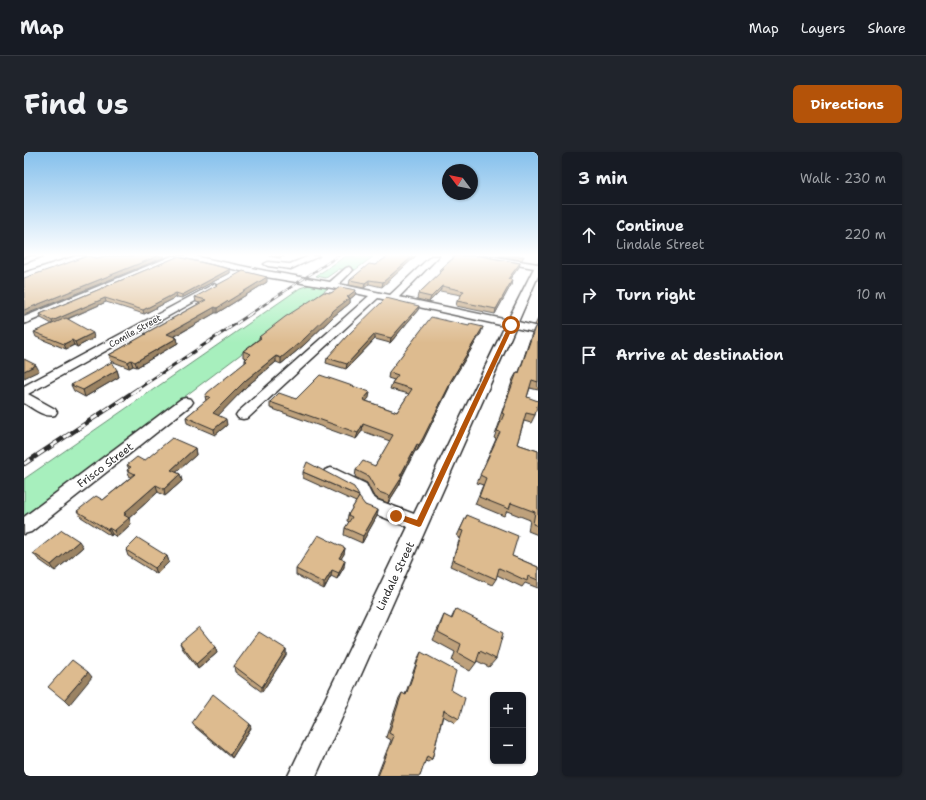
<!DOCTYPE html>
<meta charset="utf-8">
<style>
:root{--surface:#171b24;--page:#20242c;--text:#f1f3f6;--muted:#9ea1a6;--line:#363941;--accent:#b45309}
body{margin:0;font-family:"Shantell Sans",sans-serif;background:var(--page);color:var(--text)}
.controls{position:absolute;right:12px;bottom:12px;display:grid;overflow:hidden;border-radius:6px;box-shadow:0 1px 3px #0004}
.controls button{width:36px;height:36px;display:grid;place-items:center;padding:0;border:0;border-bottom:1px solid var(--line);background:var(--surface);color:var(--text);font:20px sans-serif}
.compass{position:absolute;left:418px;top:12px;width:36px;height:36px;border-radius:50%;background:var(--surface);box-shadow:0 1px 3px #0004;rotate:302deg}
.stop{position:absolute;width:12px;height:12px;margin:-9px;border:3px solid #b45309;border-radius:50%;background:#fff}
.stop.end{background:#b45309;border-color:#fff;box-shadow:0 1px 4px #0008}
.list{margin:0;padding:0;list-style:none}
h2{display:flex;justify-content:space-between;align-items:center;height:52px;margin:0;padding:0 16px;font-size:17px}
h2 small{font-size:13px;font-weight:400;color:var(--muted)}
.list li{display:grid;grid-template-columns:26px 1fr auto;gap:12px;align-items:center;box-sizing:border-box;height:60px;padding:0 16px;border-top:1px solid var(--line)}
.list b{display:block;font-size:15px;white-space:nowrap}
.list p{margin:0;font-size:13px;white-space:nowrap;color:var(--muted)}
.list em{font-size:13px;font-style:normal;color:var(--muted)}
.icon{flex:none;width:22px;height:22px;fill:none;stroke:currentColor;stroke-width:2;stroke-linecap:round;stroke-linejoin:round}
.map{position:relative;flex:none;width:514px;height:624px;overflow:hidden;border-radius:6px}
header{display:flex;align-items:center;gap:24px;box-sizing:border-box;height:56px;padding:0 20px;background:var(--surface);border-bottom:1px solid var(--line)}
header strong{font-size:19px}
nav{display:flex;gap:22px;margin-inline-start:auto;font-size:14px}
.intro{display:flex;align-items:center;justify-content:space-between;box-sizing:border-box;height:96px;padding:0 24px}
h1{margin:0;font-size:28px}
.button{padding:10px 18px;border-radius:6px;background:var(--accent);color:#fff;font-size:14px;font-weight:700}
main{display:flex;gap:24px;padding:0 24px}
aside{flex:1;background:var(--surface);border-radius:6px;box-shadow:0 1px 3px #0004}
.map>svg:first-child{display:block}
</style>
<header>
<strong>Map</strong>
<nav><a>Map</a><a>Layers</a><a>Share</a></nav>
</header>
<div class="intro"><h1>Find us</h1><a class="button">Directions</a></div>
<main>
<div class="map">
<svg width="514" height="624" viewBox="0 0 514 624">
<rect width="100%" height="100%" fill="#fff"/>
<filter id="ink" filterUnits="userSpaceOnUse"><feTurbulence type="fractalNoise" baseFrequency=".025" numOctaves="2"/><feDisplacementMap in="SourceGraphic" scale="8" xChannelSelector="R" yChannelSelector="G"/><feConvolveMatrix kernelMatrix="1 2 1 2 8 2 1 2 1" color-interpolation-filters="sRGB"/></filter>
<g filter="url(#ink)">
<g fill="#a7efbd" stroke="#698d74">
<path d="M322 104H350L331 118 315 117 302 126 292 124Z"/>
<path d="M291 131 307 134 0 366V327L276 136Z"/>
</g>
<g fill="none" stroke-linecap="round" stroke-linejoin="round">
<g stroke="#2b2b2b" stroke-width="3">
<g id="minor">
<path d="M8 104H19L0 111V106Z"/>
<path d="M52 104H62L0 127V121Z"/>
<path d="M148 104H170L242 119 306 130 322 116 325 115 329 118 315 132 366 143 407 104H415L375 145 484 168 510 116 454 106 450 104H466L514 112V124L494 170 514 175V181L491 176 292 624H264L384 375 341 358 336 353 330 340 301 326 299 322 301 318 307 316 313 318 342 332 348 344 353 348 390 362 481 174 354 146 224 266 219 267 214 266 212 263 214 260 345 144 308 136 242 125 158 105 0 172V165Z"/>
<path d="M285 104H295L267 117 244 114 240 112 244 110 266 112Z"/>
<path d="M190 132 195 135 193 137 4 242 31 257 33 260 31 263C20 266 9 256 0 251V234Z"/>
<path d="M162 246 167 247 169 250 167 253 7 380 0 382V365L157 247Z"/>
</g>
</g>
<use href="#minor" fill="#fff" fill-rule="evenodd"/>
<g stroke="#2b2b2b" stroke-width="2.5">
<path id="rail-far2" d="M226 162 314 104"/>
</g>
<g stroke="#2b2b2b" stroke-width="3">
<path id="rail-far1" d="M112 238 228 161"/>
</g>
<g stroke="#2b2b2b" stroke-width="4.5">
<path id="rail" d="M0 312 114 237"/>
</g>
<use href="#rail-far2" stroke="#fff" stroke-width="1.5" stroke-dasharray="5" stroke-linecap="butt"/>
<use href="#rail-far1" stroke="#fff" stroke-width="2" stroke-dasharray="6" stroke-linecap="butt"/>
<use href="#rail" stroke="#fff" stroke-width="3" stroke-dasharray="8" stroke-linecap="butt"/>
</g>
<g fill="#bea17b" stroke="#2b2b2b">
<path d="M245 104H260L256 106Z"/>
<path d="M365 104 358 135 345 132 340 136 325 133 326 128 351 113Z"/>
<path d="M429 104H456L496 111 495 115 485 128H488L487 133 471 162 432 154 433 149 437 143 416 139 405 150 393 147 394 142 416 121 417 117 429 106Z"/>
<path d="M473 104H500L498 108Z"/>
<path d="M153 105 206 117V121L158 146 153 145 120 162 82 150 44 167 70 186 53 195 50 193 42 197 12 185 10 180 28 172 17 166 16 162Z"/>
<path d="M243 130 193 161H191L150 185 153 186 154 191 113 215 109 214 105 216 87 209 85 203 121 183 120 182 176 151 172 150 171 145Z"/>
<path d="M307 141 331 143 326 147V151L310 164 280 193 257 212 252 210 223 234 194 263 203 273 191 283 163 271 162 265 182 249 181 244 221 211V208L222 206 219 205V199L235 187V185Z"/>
<path d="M395 154 394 158 366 191 351 187 322 217 302 211 303 206Z"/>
<path d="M514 167V174L511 173Z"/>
<path d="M511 175H514V238L506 236 503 245 511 263 507 271 500 269 493 292 514 299V383L504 379 506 368 483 359 480 364 451 352 459 333 453 331 472 287 470 286 476 269 475 268 489 227 493 220H495L508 181Z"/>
<path d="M457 181 427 230 425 236 397 293 393 299H391L378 325 376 332 364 351 354 347 349 343 343 331 331 325 332 318 351 314 366 289 338 279 332 287 246 256V250L272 247 345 246 342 249 373 260 385 242 366 237 368 231 370 228 364 226 365 220Z"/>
<path d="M93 218 95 225 61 245 50 239 47 233Z"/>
<path d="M171 296 172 303 152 320 156 322 158 329 141 344 134 340 105 366 107 372 93 385 88 382 87 384 57 365 53 359 79 348 107 325H106L103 318 105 317 103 313Z"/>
<path d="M279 320 335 344 334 347 341 353 353 364 338 391 320 383 321 376 325 370 323 369 324 363 332 350 279 326Z"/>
<path d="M443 363 488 404 514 415V436L501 431 498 435 473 423 472 427 468 433 426 414 436 386 433 384Z"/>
<path d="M59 395 31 419 14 407 9 401Z"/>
<path d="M321 396 320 402 317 406 320 415 313 427 307 424 300 437 272 423V417Z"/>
<path d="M102 398 143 404 145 410 133 422 104 404Z"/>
<path d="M432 457 472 507 465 515 453 509 452 511 446 519 428 509 431 500 409 488 416 472 420 463 427 467Z"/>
<path d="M156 491 191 495 193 501 174 517 158 496Z"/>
<path d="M262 497V503L238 540 211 520 210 514Z"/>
<path d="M397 500 427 538 435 567 431 571 419 564 408 607 404 610 401 609 396 624H353L367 588 362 585 375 546 378 541 381 543 394 506Z"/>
<path d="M168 571 227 576 208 606 171 575Z"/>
</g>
<g fill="#9b8364" stroke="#2b2b2b">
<path d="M134 104H140L141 105 0 163V158Z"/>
<path d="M389 104H392L358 135 359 130Z"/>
<path d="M496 111 495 115 482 132 484 127Z"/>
<path d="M206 117V121L158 146V143Z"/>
<path d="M243 125V130L193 161V156Z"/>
<path d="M345 128V132L340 136 341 131Z"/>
<path d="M488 128 487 133 471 162 472 157Z"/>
<path d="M418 134 416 139 405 150 407 145Z"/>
<path d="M332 138 331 143 326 147V151L310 164 280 193 257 212V206L323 145Z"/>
<path d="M152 141 153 145 120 162 119 158Z"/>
<path d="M81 146 82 150 29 173 28 169Z"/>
<path d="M395 154 394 158 366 191 367 186Z"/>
<path d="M191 155V161L144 188 143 182Z"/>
<path d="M459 175 457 181 424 236 426 230Z"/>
<path d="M69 181 70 186 53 195 51 190Z"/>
<path d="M351 182V187L322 217 323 212Z"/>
<path d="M153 186 154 191 113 215 111 210Z"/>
<path d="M48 188 50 193 42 197 40 192Z"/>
<path d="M252 204V210L223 234 190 268 189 261 222 228Z"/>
<path d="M107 208 109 214 105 216 104 210Z"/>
<path d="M12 213 15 219 0 226V219Z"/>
<path d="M93 218 95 225 61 245 59 238Z"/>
<path d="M427 230 425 236 397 293 393 299 395 293Z"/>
<path d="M346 240 345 246 338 254 339 248Z"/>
<path d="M202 267 203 273 191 283 190 277Z"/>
<path d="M339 272 338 279 332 287 334 281Z"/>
<path d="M393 292 391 299 374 331 376 324Z"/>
<path d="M171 296 172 303 148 324 147 318Z"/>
<path d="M156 322 158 329 141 344 140 337Z"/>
<path d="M378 325 376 332 364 351 366 344Z"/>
<path d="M132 333 134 340 104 367 105 366 107 372 93 385 90 379 100 363V361Z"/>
<path d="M354 358 353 364 338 391 339 384Z"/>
<path d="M85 376 88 382 87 384 84 378Z"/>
<path d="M55 389 59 395 31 419 27 413Z"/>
<path d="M321 396 320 402 314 412 315 406Z"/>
<path d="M143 404 145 410 133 422 131 416Z"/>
<path d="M321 408 320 415 313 427 315 421Z"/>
<path d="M308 418 307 424 300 437V431Z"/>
<path d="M191 495 193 501 174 517 172 512Z"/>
<path d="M262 497V503L238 540V535Z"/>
<path d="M64 520 68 525 45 553 40 548Z"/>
<path d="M226 572 227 576 208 606 206 603Z"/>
</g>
<g fill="#ddbb8f" stroke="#2b2b2b">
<path d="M64 104 73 106 81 104H134L0 158V126Z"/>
<path d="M365 104H389L359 130 345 128 341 131 326 128 345 112 351 113Z"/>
<path d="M432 104H456L496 111 484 127 488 128 472 157 433 149 440 139 418 134 407 145 394 142 420 117H417Z"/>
<path d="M153 105 206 117 158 143 152 141 119 158 81 146 28 169 16 162Z"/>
<path d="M219 119 243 125 193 156 191 155 143 182 153 186 111 210 107 208 104 210 85 203 122 182H120L182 148 171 145Z"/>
<path d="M316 135 332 138 323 145 326 146 310 158 280 187 257 206 252 204 222 228 189 261 202 267 190 277 162 265 186 245 181 244 184 240 223 209 221 208 227 202 219 199 237 186 235 185 261 165 300 140 307 141Z"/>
<path d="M362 146 395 154 367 186 351 182 323 212 303 206 323 184Z"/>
<path d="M407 165 445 174 446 172 459 175 426 230H427L399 286 395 293 393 292 376 324 378 325 366 344 355 340 351 336 344 324 332 318 339 309 351 314 369 283 339 272 334 281 246 250 255 241 272 247 296 223 346 240 339 248 373 260 388 237 368 231 374 223 365 220Z"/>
<path d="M42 166 69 181 51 190 48 188 40 192 10 180Z"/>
<path d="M511 175H514V230L508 228 503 245 514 249V250L511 263 502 261 493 292 514 299V374L509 372 511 360 487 351 485 357 455 345 462 326 456 323 476 280 473 279 480 262 478 261 493 220 495 221Z"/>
<path d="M0 207 12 213 0 219Z"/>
<path d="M88 210 93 218 59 238 47 233Z"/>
<path d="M148 286 171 296 147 318 156 322 140 337 132 333 100 361 102 362 100 363 105 366 90 379 85 376 84 378 53 359 72 344 79 348 111 322 103 318 107 315 103 313 113 305 120 309Z"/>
<path d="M283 310 330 335 335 344 279 320Z"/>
<path d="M335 345 341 353 354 358 339 384 321 376 328 365 324 363Z"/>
<path d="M443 363 494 384 488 404 514 415V428L504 424 503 429 475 416 472 427 429 408 439 379 436 378Z"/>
<path d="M38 378 55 389 27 413 9 401Z"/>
<path d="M294 383 321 396 315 406 321 408 315 421 308 418 300 431 272 417Z"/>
<path d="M114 386 143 404 131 416 102 398Z"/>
<path d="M432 457 479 481 472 507 456 499 452 511 434 501 437 492 414 480 420 463 428 467Z"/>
<path d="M175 475 191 495 172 512 156 491Z"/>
<path d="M235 480 262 497 238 535 210 514Z"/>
<path d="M397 500 432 519 427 538 441 546 435 567 420 558 408 607 403 604 396 624H354L370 584 365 581 378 541 382 543Z"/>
<path d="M48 508 64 520 40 548 24 535Z"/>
<path d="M189 542 226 572 206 603 168 571Z"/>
</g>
</g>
<linearGradient id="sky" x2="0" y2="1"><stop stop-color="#85c0ec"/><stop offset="0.54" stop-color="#fff"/><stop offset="1" stop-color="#fff" stop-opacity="0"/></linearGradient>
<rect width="514" height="191" fill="url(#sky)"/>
<path fill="#b45309" d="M487 171 490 173 397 374 395 375 370 366V362L372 361 393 368 485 173Z"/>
<g text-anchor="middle" stroke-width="3" stroke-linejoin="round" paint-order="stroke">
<g font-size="9" fill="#2b2b2b" stroke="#fff">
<text transform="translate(111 179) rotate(-29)" y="3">Comile Street</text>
</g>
<g font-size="11" fill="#2b2b2b" stroke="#fff">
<text transform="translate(81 313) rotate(-37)" y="4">Frisco Street</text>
<text transform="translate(371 424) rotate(-65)" y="4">Lindale Street</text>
</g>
</g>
</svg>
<div class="controls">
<button>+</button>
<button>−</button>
</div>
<svg class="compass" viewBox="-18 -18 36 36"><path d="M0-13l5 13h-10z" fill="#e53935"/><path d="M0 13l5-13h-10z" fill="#9ea1a6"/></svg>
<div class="stop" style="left:487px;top:173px"></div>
<div class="stop end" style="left:372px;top:364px"></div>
</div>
<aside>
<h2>3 min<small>Walk · 230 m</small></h2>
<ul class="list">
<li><svg class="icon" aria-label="ahead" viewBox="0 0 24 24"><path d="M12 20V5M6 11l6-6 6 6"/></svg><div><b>Continue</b><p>Lindale Street</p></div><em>220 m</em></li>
<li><svg class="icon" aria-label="right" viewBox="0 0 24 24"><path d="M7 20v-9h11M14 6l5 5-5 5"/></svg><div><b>Turn right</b></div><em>10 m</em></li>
<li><svg class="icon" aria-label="arrive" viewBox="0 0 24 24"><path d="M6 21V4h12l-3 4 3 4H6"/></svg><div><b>Arrive at destination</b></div></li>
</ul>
</aside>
</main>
